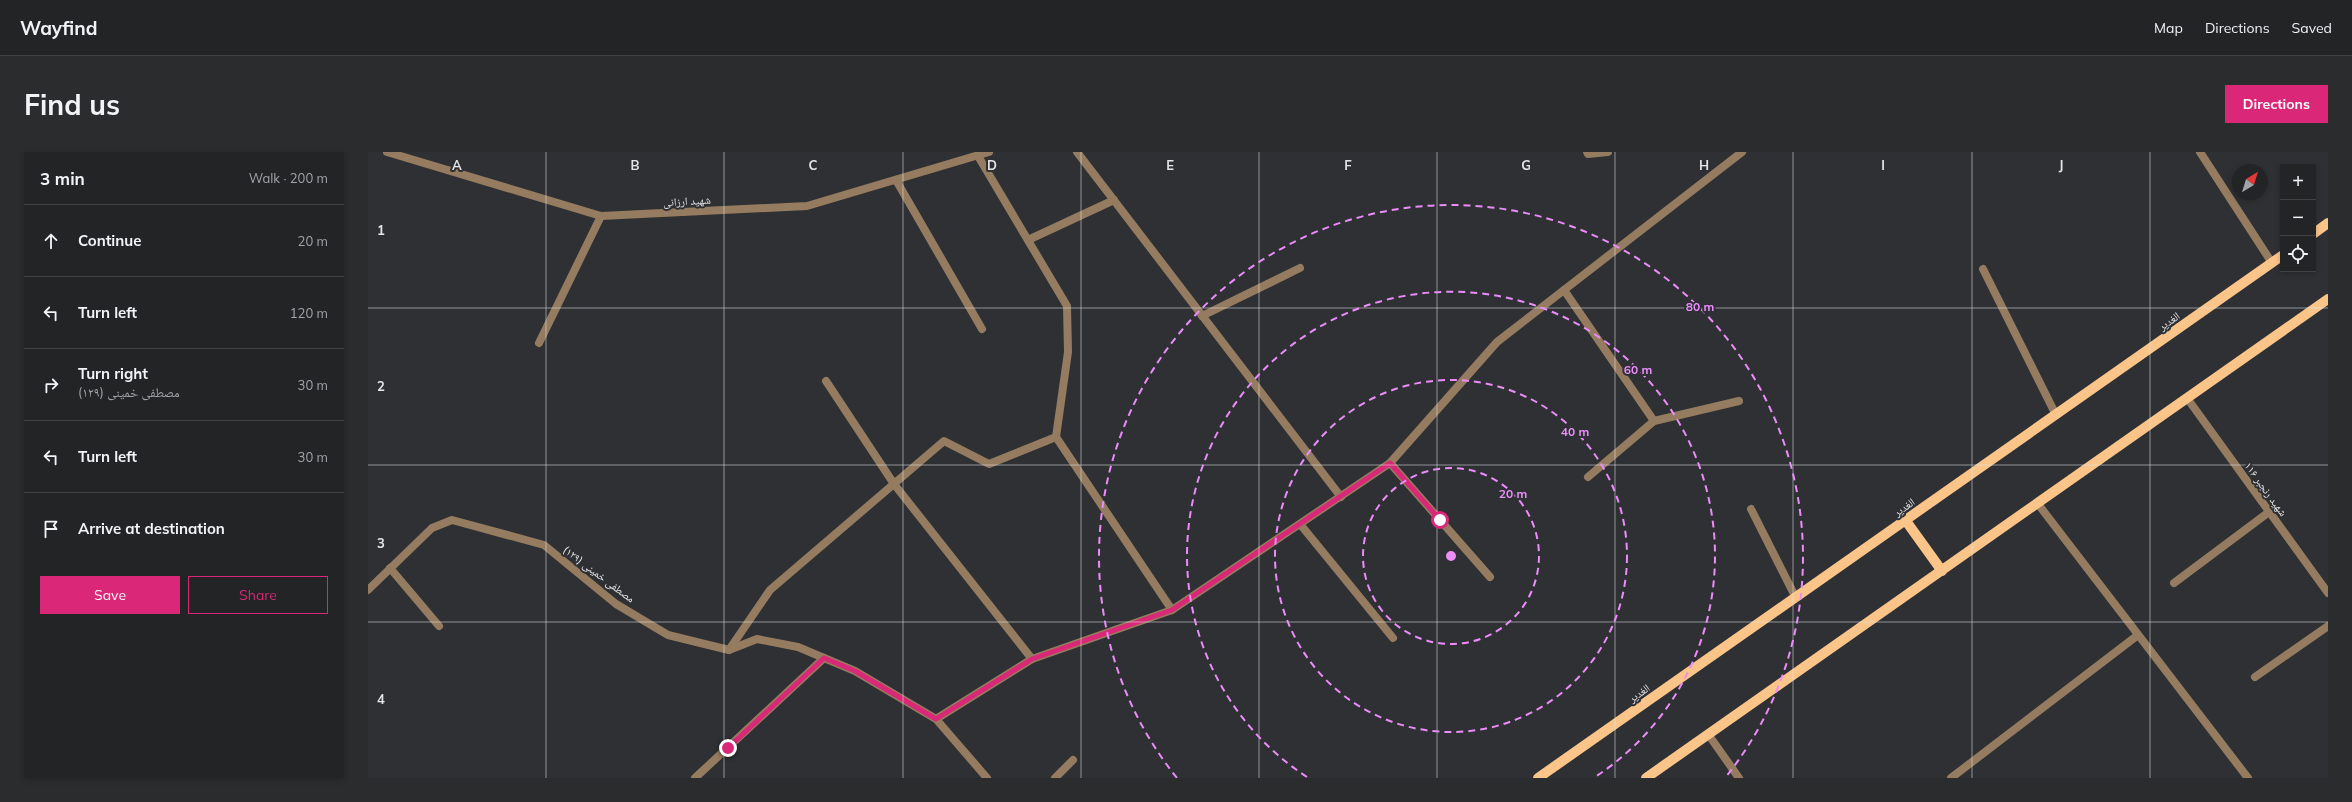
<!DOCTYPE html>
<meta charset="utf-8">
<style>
:root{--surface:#222426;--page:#2a2c2e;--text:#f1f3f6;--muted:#a2a4a7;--line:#3f4143;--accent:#db2777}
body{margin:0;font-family:Mulish,"Noto Naskh Arabic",sans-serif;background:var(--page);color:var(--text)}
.controls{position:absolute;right:12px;top:12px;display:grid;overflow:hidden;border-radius:0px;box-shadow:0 2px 6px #0003}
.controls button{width:36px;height:36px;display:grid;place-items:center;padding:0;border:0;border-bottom:1px solid var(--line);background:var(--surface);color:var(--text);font:20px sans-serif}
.compass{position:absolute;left:1864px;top:12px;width:36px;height:36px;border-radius:50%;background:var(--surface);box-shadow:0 2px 6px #0003;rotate:38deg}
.stop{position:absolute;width:12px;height:12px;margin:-9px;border:3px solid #db2777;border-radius:50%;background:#fff}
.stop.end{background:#db2777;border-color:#fff;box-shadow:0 1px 4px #0008}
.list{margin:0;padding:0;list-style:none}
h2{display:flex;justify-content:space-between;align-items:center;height:52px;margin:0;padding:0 16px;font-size:17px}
h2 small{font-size:13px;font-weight:400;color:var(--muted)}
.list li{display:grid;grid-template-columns:26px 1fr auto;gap:12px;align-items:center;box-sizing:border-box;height:72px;padding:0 16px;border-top:1px solid var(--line)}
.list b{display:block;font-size:15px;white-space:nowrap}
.list p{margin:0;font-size:13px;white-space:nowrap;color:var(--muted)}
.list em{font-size:13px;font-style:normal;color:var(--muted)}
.actions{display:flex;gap:8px;padding:12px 16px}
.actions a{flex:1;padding:9px 0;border:1px solid var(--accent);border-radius:0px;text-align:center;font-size:14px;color:var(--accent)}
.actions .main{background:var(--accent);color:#fff}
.icon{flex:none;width:22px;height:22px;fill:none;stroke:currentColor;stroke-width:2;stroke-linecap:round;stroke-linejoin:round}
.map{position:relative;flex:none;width:1960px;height:626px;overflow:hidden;border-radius:0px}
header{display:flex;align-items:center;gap:24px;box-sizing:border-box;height:56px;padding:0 20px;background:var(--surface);border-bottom:1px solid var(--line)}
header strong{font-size:19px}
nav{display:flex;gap:22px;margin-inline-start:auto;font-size:14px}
.intro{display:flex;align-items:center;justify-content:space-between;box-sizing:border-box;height:96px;padding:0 24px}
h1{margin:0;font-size:28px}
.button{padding:10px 18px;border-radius:0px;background:var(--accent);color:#fff;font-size:14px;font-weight:700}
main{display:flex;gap:24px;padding:0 24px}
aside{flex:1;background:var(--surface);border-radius:0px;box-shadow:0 2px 6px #0003}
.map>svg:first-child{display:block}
</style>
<header>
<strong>Wayfind</strong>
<nav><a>Map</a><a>Directions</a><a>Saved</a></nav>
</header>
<div class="intro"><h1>Find us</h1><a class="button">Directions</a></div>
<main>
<aside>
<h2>3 min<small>Walk · 200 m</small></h2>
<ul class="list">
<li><svg class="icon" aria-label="ahead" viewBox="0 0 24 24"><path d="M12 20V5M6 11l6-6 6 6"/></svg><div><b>Continue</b></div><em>20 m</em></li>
<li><svg class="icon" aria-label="left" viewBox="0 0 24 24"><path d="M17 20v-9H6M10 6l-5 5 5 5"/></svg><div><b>Turn left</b></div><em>120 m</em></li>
<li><svg class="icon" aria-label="right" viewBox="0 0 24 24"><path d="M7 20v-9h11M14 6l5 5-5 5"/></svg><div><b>Turn right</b><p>مصطفی خمینی (۱۲۹)</p></div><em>30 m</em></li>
<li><svg class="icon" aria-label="left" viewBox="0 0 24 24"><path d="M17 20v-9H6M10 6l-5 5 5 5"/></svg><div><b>Turn left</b></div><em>30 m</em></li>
<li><svg class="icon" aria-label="arrive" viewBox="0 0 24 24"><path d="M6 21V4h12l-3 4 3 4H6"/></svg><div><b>Arrive at destination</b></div></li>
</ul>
<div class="actions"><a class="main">Save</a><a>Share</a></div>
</aside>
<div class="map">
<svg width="1960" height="626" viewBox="0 0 1960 626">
<rect width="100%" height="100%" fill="#2e3033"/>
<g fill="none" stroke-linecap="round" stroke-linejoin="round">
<g stroke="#957b5f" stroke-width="8">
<path d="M709 0 973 345"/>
<path d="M1219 0 1220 2 1240 0"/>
<path d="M1832 0 1904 111"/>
<path d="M610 4 699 154 700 200 688 285 804 458"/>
<path d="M528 28 614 177"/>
<path d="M660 88 746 48"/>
<path d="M1615 117 1688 263"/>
<path d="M1196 138 1286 269"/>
<path d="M834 164 932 116"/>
<path d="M171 191 233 64"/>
<path d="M458 229 526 332 664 507"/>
<path d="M1022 311 1122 425"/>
<path d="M1220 325 1286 269 1371 249"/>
<path d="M1383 357 1428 446"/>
<path d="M932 372 1025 486"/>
<path d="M22 416 71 474"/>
<path d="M1806 431 1901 360"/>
<path d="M361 498 402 438 576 289 621 312 688 285"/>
<path d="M1887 525 1960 474"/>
<path d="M568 567 664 507 804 458 1022 311 1129 190 1374 0"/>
<path d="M687 626 705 608"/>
<path d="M1583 626 1770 483"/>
</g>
<g stroke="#957b5f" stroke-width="8">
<path d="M19 0 233 64 439 54 621 0"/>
<path d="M1819 246 1960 441"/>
<path d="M1670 352 1880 626"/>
<path d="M0 438 64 376 84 368 176 393 248 452 300 483 361 498 389 487 430 495 487 519 568 567 619 626"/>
<path d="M1340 582 1371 626"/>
<path d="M327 626 456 506"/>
</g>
<g stroke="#fbc58a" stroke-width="10">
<path d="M1945 82 1960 71"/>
<path d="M1538 369 1574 419"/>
<path d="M1170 626 1915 103"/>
<path d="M1278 626 1960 147"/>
</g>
</g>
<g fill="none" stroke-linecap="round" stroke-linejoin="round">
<path stroke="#db2777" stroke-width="5" d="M360 596 456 506 487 519 568 567 664 507 804 458 1022 311 1072 368"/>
</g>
<path fill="none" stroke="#e4e5e7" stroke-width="1" stroke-opacity="0.55" d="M178 0V626M356 0V626M535 0V626M713 0V626M891 0V626M1069 0V626M1247 0V626M1425 0V626M1604 0V626M1782 0V626M0 156H1960M0 313H1960M0 470H1960"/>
<g fill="none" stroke="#ec8cfb" stroke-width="2" stroke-dasharray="7 5">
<circle cx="1083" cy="404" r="88"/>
<circle cx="1083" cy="404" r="176"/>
<path d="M939 625A264 264 0 1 1 1227 625"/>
<path d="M809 626A352 352 0 1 1 1357 626"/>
</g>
<g text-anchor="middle" stroke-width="4" stroke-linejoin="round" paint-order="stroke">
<g font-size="11" fill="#e4e5e7" stroke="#2e3033">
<text transform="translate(319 49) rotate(-3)" y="4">شهید ارزانی</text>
<text transform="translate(1801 169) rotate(-35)" y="4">الغدیر</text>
<text transform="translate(1898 337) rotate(54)" y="4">شهید رنجبر ۱۱۶</text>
<text transform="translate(1536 355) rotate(-35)" y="4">الغدیر</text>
<text transform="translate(231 422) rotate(37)" y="4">مصطفی خمینی (۱۲۹)</text>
<text transform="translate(1271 541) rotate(-35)" y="4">الغدیر</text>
</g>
</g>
<g font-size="13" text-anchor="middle" font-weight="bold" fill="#e4e5e7" stroke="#2e3033" stroke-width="4" stroke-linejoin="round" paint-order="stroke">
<text x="89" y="18">A</text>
<text x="267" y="18">B</text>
<text x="445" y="18">C</text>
<text x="624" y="18">D</text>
<text x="802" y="18">E</text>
<text x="980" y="18">F</text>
<text x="1158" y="18">G</text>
<text x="1336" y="18">H</text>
<text x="1515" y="18">I</text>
<text x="1693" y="18">J</text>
<text x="13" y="83">1</text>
<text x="13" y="239">2</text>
<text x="13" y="396">3</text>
<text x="13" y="552">4</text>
</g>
<circle cx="1083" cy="404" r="6" fill="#ec8cfb" stroke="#2e3033" stroke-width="2"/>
<g font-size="12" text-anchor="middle" font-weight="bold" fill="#ec8cfb" stroke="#2e3033" stroke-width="4" stroke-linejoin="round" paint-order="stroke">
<text x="1332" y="159">80 m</text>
<text x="1270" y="222">60 m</text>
<text x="1207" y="284">40 m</text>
<text x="1145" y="346">20 m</text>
</g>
</svg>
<div class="controls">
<button>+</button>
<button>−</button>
<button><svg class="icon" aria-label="locate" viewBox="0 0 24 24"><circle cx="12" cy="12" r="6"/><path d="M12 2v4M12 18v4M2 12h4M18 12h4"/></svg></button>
</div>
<svg class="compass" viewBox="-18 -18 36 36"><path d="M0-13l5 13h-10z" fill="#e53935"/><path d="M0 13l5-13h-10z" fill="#a2a4a7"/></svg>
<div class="stop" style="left:1072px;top:368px"></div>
<div class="stop end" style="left:360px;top:596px"></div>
</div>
</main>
